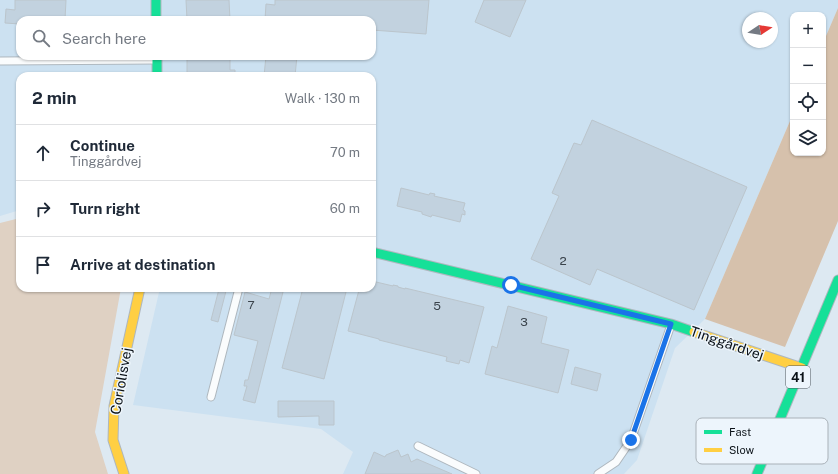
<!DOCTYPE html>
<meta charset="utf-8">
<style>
:root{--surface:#fff;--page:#f2f2f3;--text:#1f2937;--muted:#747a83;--line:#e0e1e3}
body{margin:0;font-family:"Public Sans",sans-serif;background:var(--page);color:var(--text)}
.controls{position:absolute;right:12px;top:12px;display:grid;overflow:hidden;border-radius:8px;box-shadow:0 1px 3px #0004}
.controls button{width:36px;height:36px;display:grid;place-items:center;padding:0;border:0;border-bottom:1px solid var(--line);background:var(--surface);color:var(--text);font:20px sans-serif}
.compass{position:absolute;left:742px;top:12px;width:36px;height:36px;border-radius:50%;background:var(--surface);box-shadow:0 1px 3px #0004;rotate:78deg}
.stop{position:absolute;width:12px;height:12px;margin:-9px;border:3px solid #1a73e8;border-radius:50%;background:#fff}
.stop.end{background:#1a73e8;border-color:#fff;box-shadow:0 1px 4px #0008}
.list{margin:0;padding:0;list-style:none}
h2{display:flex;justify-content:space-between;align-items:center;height:52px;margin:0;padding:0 16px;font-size:17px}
h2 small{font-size:13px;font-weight:400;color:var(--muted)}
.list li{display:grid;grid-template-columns:26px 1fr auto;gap:12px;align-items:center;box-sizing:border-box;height:56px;padding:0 16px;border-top:1px solid var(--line)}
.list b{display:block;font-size:15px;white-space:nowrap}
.list p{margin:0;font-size:13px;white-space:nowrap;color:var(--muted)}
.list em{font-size:13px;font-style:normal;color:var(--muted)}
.icon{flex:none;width:22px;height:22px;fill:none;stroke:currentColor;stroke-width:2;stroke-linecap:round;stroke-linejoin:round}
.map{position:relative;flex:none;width:838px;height:474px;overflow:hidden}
.search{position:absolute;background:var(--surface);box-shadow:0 1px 3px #0004;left:16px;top:16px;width:360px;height:44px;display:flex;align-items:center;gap:10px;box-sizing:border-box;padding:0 14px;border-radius:12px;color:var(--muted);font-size:15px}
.panel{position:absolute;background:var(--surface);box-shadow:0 1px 3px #0004;left:16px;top:72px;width:360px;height:220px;border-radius:12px}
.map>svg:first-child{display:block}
</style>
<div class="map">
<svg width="838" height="474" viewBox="0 0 838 474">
<rect width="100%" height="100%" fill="#dde9f2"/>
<path fill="#cce1f1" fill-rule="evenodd" d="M0 0H838V8L823 43V15H793V114L705 319 675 348 637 460 624 474H343L353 452 321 429 133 405 160 288H372V76H20V210L0 216ZM748 18H772V42H748ZM20 20H372V56H20Z"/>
<path fill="#dfd1c3" d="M20 218V288H121L95 432 108 474H0V223Z"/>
<path fill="#d6c1ac" d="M838 8V221L785 347 705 319 793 114V153H823V43Z"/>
<g fill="#c2d2df" stroke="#bbc5cc">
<path d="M15 0H66L65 20H20V24L5 23 6 9 15 10Z"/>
<path d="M186 0H229L230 20H187Z"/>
<path d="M275 0H429L426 34 372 30V20H265L266 4 275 5Z"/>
<path d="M484 0H526L510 37 475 22Z"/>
<path d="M187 56H230V70H235V76H187Z"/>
<path d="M266 56H297L295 76H264Z"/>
<path d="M592 120 747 187 694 310 597 269 590 285 531 259 559 196 552 193 574 143 581 145Z"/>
<path d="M401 188 429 195 430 193 435 194 434 196 465 203 463 210 465 211V215L462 214 460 222 432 215 431 217 422 214V212L397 206Z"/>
<path d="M372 281 393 286V285L398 286V287L405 289V288L484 307 469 363 460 360 459 364 446 361 447 357 379 340V339L348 331 359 290 367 292 368 288H372Z"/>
<path d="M272 288H284L255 403 243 400 247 386H244L245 380H248L258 341 234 335 245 292 269 299Z"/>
<path d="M303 288H347L324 379 282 368Z"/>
<path d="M219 289 226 291 218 322 211 320Z"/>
<path d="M508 306 547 317 541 343 569 350 558 393 485 374 492 346 497 348Z"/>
<path d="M575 367 601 374 597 391 571 384Z"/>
<path d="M278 401H334V425H319V416L278 417Z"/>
<path d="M398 450 401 457 408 454 411 462 417 459 452 474H365L374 452 385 457 386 455Z"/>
</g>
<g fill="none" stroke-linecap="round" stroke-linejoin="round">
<g stroke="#aeb7be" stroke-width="9">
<g id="lane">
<path d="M0 61 155 60"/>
<path d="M211 397 239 288"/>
<path d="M418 446 476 474"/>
<path d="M598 474 616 462 631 440 671 325"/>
</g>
</g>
<g stroke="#aeb7be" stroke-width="11">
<g id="fast">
<path d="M156 0V20"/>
<path d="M157 56V76"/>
<path d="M372 252 671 324 694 332"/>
<path d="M757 474 838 280"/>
</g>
</g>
<g stroke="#aeb7be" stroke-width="11">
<g id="slow">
<path d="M694 332 802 368"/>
<path d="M124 474 113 440 114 406 140 288"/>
</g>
</g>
<use href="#lane" stroke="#fafcfd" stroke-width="7"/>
<use href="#fast" stroke="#16e098" stroke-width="9"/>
<use href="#slow" stroke="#ffcf43" stroke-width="9"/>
</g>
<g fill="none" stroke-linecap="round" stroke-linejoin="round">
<path stroke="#1a73e8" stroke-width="5" d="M511 285 671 324 631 440"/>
</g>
<g text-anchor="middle" stroke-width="3" stroke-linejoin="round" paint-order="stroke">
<g font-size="12" fill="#3a434b">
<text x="563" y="265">2</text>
<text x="251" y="309">7</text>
<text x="437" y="310">5</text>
<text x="524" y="326">3</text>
</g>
<rect fill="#edf5fc" stroke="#4f565c" stroke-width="1" x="786" y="366" width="24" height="22" rx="3"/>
<g font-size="13" font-weight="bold" fill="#0b1218">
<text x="798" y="382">41</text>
</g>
<g font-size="14" fill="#0b1218" stroke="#edf5fc">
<text transform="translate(727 343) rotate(19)" y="5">Tinggårdvej</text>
<text transform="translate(121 381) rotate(-80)" y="5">Coriolisvej</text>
</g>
</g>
<rect x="696" y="418" width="132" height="46" rx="6" fill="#edf5fc" stroke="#a9b1b8" stroke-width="1"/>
<rect x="704" y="430" width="18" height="4" fill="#16e098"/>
<rect x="704" y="448" width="18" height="4" fill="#ffcf43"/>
<g font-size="11" fill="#0b1218">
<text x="729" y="436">Fast</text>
<text x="729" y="454">Slow</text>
</g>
</svg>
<div class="controls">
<button>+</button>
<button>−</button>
<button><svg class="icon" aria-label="locate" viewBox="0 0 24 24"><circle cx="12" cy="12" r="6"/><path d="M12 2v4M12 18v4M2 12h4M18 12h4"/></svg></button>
<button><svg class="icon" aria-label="layers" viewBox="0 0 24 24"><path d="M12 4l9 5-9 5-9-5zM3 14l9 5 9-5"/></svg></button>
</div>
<svg class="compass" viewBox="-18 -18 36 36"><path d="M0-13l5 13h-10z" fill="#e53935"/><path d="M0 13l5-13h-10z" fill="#747a83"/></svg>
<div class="stop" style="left:511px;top:285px"></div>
<div class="stop end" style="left:631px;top:440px"></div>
<div class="search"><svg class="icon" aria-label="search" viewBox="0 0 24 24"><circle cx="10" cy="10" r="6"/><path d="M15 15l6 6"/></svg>Search here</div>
<section class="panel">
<h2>2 min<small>Walk · 130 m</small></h2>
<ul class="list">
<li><svg class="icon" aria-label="ahead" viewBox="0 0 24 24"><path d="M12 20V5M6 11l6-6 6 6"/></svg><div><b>Continue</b><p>Tinggårdvej</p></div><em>70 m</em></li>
<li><svg class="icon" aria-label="right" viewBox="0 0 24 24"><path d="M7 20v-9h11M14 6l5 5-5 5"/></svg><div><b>Turn right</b></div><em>60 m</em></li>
<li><svg class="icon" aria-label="arrive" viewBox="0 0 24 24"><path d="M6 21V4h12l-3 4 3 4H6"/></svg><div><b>Arrive at destination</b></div></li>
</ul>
</section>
</div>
